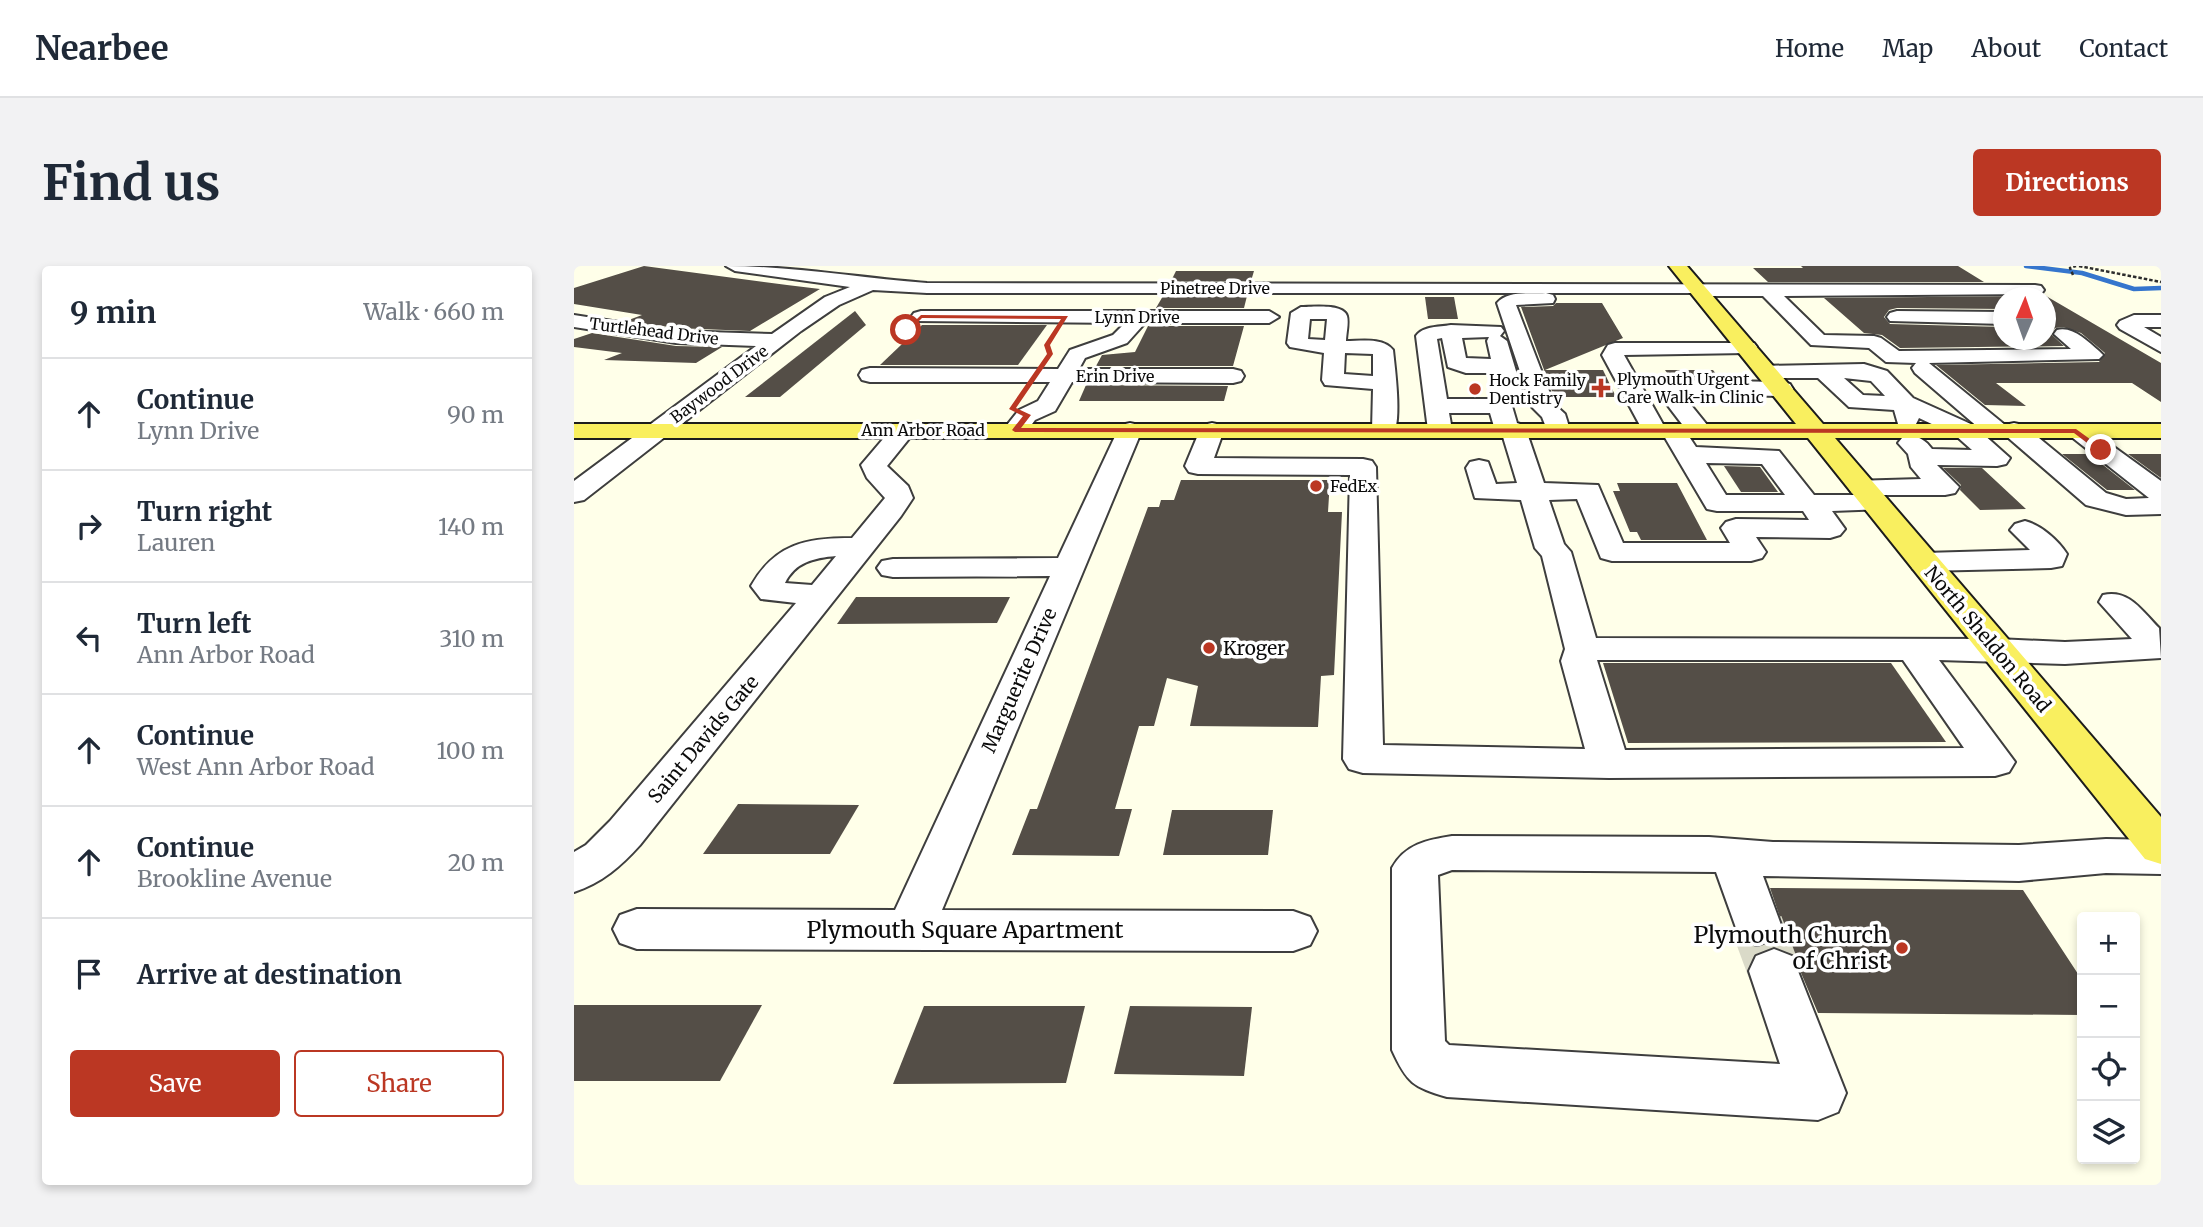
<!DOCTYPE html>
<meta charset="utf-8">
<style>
:root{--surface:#fff;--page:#f2f2f3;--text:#1f2937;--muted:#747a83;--line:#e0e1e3;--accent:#bb3723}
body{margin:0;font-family:Merriweather,serif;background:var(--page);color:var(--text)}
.controls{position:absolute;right:21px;bottom:21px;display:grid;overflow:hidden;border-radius:7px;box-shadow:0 4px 10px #0003}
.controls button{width:63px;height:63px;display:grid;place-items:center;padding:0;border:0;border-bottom:2px solid var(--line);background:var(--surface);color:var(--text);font:35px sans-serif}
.compass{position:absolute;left:1419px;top:21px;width:63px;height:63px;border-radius:50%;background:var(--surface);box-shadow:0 4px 10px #0003;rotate:2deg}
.stop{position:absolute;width:21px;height:21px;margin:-16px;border:5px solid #bb3723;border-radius:50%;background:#fff}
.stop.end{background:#bb3723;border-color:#fff;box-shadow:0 2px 7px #0008}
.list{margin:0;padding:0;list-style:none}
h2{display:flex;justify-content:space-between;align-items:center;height:91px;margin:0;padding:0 28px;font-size:30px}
h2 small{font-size:23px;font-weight:400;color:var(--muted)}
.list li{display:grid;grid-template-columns:46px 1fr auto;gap:21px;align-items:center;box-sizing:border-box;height:112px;padding:0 28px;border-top:2px solid var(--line)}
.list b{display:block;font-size:26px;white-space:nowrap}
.list p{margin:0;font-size:23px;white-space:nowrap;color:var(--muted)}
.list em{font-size:23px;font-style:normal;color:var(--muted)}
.actions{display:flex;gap:14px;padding:21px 28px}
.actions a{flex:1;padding:16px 0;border:2px solid var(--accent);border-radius:7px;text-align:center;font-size:24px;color:var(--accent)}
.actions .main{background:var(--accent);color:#fff}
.icon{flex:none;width:38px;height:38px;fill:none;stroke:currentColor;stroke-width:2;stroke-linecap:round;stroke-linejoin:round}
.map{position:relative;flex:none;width:1587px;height:919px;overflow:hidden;border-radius:7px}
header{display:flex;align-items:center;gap:42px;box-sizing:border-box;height:98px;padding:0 35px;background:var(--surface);border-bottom:2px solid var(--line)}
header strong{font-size:33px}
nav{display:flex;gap:38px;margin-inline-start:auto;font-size:24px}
.intro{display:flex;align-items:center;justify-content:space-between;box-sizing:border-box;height:168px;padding:0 42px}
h1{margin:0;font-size:49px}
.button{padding:18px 32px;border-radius:7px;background:var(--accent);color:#fff;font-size:24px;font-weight:700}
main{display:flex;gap:42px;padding:0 42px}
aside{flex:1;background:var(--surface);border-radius:7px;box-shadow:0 4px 10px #0003}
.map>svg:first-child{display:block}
</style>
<header>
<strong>Nearbee</strong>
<nav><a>Home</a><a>Map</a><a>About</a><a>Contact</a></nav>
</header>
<div class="intro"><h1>Find us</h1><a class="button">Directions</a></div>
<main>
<aside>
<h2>9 min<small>Walk · 660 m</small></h2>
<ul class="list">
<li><svg class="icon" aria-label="ahead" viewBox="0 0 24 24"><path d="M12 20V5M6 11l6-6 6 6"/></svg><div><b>Continue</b><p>Lynn Drive</p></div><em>90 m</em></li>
<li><svg class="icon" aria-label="right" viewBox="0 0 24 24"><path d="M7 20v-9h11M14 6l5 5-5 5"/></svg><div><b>Turn right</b><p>Lauren</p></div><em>140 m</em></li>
<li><svg class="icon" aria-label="left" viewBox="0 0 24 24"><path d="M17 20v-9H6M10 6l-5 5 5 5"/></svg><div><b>Turn left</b><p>Ann Arbor Road</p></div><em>310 m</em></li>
<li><svg class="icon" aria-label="ahead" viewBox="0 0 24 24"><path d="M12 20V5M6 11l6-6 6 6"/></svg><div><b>Continue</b><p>West Ann Arbor Road</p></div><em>100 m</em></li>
<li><svg class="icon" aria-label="ahead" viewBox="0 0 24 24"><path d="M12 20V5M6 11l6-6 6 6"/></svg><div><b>Continue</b><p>Brookline Avenue</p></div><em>20 m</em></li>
<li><svg class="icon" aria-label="arrive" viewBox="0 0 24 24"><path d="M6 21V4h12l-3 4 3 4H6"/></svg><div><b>Arrive at destination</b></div></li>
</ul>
<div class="actions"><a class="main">Save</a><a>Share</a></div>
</aside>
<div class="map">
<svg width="1587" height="919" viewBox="0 0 1587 919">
<rect width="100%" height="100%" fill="#ffffe9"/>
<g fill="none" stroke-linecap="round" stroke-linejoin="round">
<path stroke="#3575cd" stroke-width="4.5" d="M1452 0 1508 7 1560 23 1587 22"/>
</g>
<g fill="#544e47" fill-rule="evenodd">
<path d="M70 0 213 19 246 23 176 65 102 62 52 55 68 49 0 38V22Z"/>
<path d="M1227 0H1384L1410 16H1194L1179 2H1229Z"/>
<path d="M602 5H680L677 15H597Z"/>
<path d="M589 30H673L670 42H582Z"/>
<path d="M1472 30 1587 97V136L1558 117H1422L1452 140 1411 139 1362 99 1525 96 1531 87 1507 67 1489 61 1481 62 1477 68 1490 80 1326 82 1308 69 1290 67 1250 32ZM1430 32H1472V74H1430V61L1316 58 1310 51 1315 44 1323 42 1430 43Z"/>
<path d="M851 31H880L884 53H854Z"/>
<path d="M982 37H1028L1049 72 971 104H1029L1042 131H980L947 41 979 40Z"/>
<path d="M281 45 292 59 206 131H171Z"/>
<path d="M348 59H473L444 99H306Z"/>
<path d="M574 60H670L659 100H522L528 89 561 86Z"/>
<path d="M18 67 102 80 148 81 122 97 30 94 48 87 0 81V73Z"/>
<path d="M1091 104H1139L1145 112 1096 111Z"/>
<path d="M512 119 654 120 650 135H505Z"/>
<path d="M1488 188H1515L1561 224H1533Z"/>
<path d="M1554 188H1587V212Z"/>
<path d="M1150 200 1186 201 1204 226H1167Z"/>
<path d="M1369 202H1408L1452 243 1406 244 1386 224 1387 219Z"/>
<path d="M607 214H756L754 246H768L760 409 747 410 744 461 616 460 624 420 593 412 580 460H565L541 543H558L545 590 438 589 456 543H463L574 241H585L587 234H600Z"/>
<path d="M1043 217H1103L1133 274H1067L1063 266H1056L1039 225H1046Z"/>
<path d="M282 331H436L423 357 263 358Z"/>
<path d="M1029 397H1317L1372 476 1054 477Z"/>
<path d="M164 538 285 539 256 588H129Z"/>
<path d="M598 544H699L694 589H589Z"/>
<path d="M1196 622 1449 624 1508 714V749L1244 747 1219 688 1199 681 1181 688 1175 699 1167 676 1184 681 1201 675 1209 660Z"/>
<path d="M0 739H188L146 815H0Z"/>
<path d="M350 740H511L492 817 319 818Z"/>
<path d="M556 740 678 741 670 810 540 808Z"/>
</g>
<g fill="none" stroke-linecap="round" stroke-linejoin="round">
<path stroke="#dadac8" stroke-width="52" stroke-dasharray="52 26" stroke-linecap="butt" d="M1183 659 1200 705"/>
<g stroke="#3e3e3e" stroke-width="4">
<g id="minor">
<path d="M152 0C220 0 286 12 353 17L1461 19 1467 20 1470 24 1467 28 1210 30 1250 69 1300 70 1307 72 1325 85 1497 83 1480 68 1483 64C1499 60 1513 75 1525 85L1529 89 1525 93 1355 97 1431 159 1440 157 1449 159 1532 227 1552 233 1575 232 1490 165 1493 160 1502 158 1511 160 1587 215V248L1552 249 1512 239 1431 169 1422 171 1413 169 1341 107 1338 102 1342 97 1312 96 1295 82 1237 79 1189 30H1125L1118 27H353L299 24 265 39 227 65 10 234 0 236V215L182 80 102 77 0 61V49L102 65 198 68 251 31 276 21 161 5Z"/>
<path d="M972 27 979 29 981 33 979 37 942 39 980 138 991 148 996 164 993 169 984 171 975 169 968 151 958 141 923 37C934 24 956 28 972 27Z"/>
<path d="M727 41C737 41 769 37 773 50 775 57 772 68 772 75 787 75 809 71 819 84 821 103 828 155 819 169L810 171 801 169 798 164 799 123 751 119 748 114 750 87 716 81 713 77 717 47ZM736 53H753L751 74 734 73ZM771 87 799 88V110L770 108Z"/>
<path d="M347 45H695L705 51 695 57H571L553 77 511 92 505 103H659L667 105 670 110 667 115 659 117 498 116 481 145 461 154 450 169 441 171 432 169 429 164 445 144 464 135 476 116H296L288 114 285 109 288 104 296 102 484 103 496 84 539 69 551 57 340 55 337 51 340 47Z"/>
<path d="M1323 45 1430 46V58L1316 55 1313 51 1316 47Z"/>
<path d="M1560 49H1587V61H1570L1587 71V86L1546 63 1543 59 1546 55Z"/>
<path d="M877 59 927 61 930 65 926 70 933 75 948 125 938 140 943 157 949 159 952 164 970 217 1024 219 1049 277H1156L1147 262 1152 256 1162 253 1235 254 1229 245H1143L1133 243 1090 170 1081 172 1072 170 1069 165 1028 89 1034 79 1041 77H1180L1183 81 1180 85 1173 87 1050 89 1090 160 1099 158 1108 160 1122 181 1205 185 1240 229H1285L1278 227 1274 221 1278 215 1347 213 1337 201 1334 188 1324 177 1328 172C1341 168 1350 172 1358 183L1398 184 1381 169 1345 152 1342 158 1333 160 1324 158 1320 144 1275 141 1244 112H1193L1185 110 1182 105 1185 100 1290 98 1313 105 1339 132 1399 159 1436 192 1432 198 1423 200 1363 199 1385 221 1381 227 1371 229H1304L1311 231 1315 237 1311 243 1258 245 1271 263 1266 269 1256 272 1182 271 1192 286 1188 292 1177 295H1038L1027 292 1003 233 975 234 990 278 997 286 1022 372 1423 373 1491 376 1558 373 1525 336 1529 329C1555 323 1568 345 1585 362L1587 392 1491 398 1365 394 1441 496 1435 506 1421 510 1035 512 789 507 775 503 769 493 776 209 624 208 615 206 611 200 626 164 629 159 638 157 647 159 650 164 640 192 789 193 798 195 802 201 809 479 1011 483 987 395 991 383 968 290 961 282 947 234 901 232 892 202 896 196 905 194 914 196 922 218 943 217 929 171 921 164 916 147H875L878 164 875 169 866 171 857 169 854 164 842 70C849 60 865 61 877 59ZM915 71 913 75 917 93 892 92 888 72ZM868 72 874 101 892 107H921L925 125 919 133H873L863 73ZM1270 112 1297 115 1311 130 1289 129ZM1132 197 1188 198 1211 229H1152ZM1023 394H1329L1390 482 1051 484Z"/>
<path d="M1096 114 1208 116 1216 118 1219 123 1216 128 1208 130 1108 128 1138 165 1135 170 1126 172 1117 170 1082 124 1088 116Z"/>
<path d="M330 157 339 159 342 164 313 200 334 220 339 232 327 250 66 579C47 600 28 617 0 626V586L12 579 36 555 222 337 187 333 177 320C201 278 231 272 278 272L311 232 293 212 287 199 321 159ZM262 290 238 319 211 317C221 296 240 292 262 290Z"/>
<path d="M556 157 565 159 568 164 368 644 719 645 736 651 743 665 736 679 719 685 63 683 46 677 39 663 46 649 63 643 321 644 476 310 319 311 308 309 303 302 308 295 319 293 484 292 544 164 547 159Z"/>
<path d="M1451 255C1467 259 1484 274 1493 288L1488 300 1477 302 1350 305 1339 303 1335 296 1339 289 1350 287 1456 284 1436 264 1441 258Z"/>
<path d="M878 570 1135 571 1199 576 1445 579 1532 573 1587 574V608L1532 607 1445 615 1189 610 1207 659 1200 673 1183 679 1166 673 1142 606 878 604 864 609 871 775 875 779 1206 798 1175 705 1182 690 1200 683 1218 690 1272 827 1264 846 1244 854 873 831C839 821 833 817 818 784V602C831 578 853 574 878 570Z"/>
</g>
</g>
<g stroke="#1c1c1c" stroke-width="4">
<path id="major" d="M1095 0H1113L1249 158H1587V172H1261L1587 551V598L1571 593 1234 172H0V158H1222Z"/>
</g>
<g stroke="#2d2d2d" stroke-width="2.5" stroke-dasharray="3.5 2" stroke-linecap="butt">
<path d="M1505 0 1587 16"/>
<path d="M1499 9 1496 2 1502 0"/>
</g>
<use href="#minor" fill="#fff" fill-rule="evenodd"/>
<use href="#major" fill="#f9ef5f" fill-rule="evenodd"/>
</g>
<path fill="#bb3723" d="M347 49 494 50 476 79 479 88 442 142 457 149 447 162 1502 163 1531 184 1525 186 1500 167 441 166 438 164 449 150 435 143 473 88 470 79 487 53 348 52 334 66H330Z"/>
<g fill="#bb3723" stroke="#fff" stroke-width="2.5">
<path d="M1023.5 111.5h7v7h7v7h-7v7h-7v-7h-7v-7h7z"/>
<circle cx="901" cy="123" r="7"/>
<circle cx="742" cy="220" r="7"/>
<circle cx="635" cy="382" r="7"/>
<circle cx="1328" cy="682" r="7"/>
</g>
<g text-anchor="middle" stroke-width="7" stroke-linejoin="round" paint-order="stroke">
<g font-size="16" fill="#0b0b0b" stroke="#fff">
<text x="641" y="28">Pinetree Drive</text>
<text x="563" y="57">Lynn Drive</text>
<text transform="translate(80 65) rotate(7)" y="6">Turtlehead Drive</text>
<text x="541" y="116">Erin Drive</text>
<text transform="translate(145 118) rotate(-37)" y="6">Baywood Drive</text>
<text x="349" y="170">Ann Arbor Road</text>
</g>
<g font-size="16" fill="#0b0b0b" stroke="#fff" text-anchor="start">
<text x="1043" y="119">Plymouth Urgent<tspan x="1043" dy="18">Care Walk-in Clinic</tspan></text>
<text x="915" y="120">Hock Family<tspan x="915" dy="18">Dentistry</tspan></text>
<text x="756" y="226">FedEx</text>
</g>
<g font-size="19" fill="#0b0b0b" stroke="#fff">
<text transform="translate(1414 373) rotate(50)" y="7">North Sheldon Road</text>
<text transform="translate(445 414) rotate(-66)" y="7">Marguerite Drive</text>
<text transform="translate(129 473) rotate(-50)" y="7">Saint Davids Gate</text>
</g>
<g font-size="19" fill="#0b0b0b" stroke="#fff" text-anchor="start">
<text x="649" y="389">Kroger</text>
</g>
<g font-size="23" fill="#0b0b0b" stroke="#fff">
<text x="391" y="672">Plymouth Square Apartment</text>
</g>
<g font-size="23" fill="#0b0b0b" stroke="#fff" text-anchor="end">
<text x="1314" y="677">Plymouth Church<tspan x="1314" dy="26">of Christ</tspan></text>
</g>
</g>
</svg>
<div class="controls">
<button>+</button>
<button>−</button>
<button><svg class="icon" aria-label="locate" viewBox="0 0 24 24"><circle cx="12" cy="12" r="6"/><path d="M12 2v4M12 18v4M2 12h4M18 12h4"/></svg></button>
<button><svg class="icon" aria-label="layers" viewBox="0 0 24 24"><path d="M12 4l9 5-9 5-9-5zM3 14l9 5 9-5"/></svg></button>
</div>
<svg class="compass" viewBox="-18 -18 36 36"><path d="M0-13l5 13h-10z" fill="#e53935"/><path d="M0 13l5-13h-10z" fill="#747a83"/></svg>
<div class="stop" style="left:332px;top:64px"></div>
<div class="stop end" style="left:1527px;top:184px"></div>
</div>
</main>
